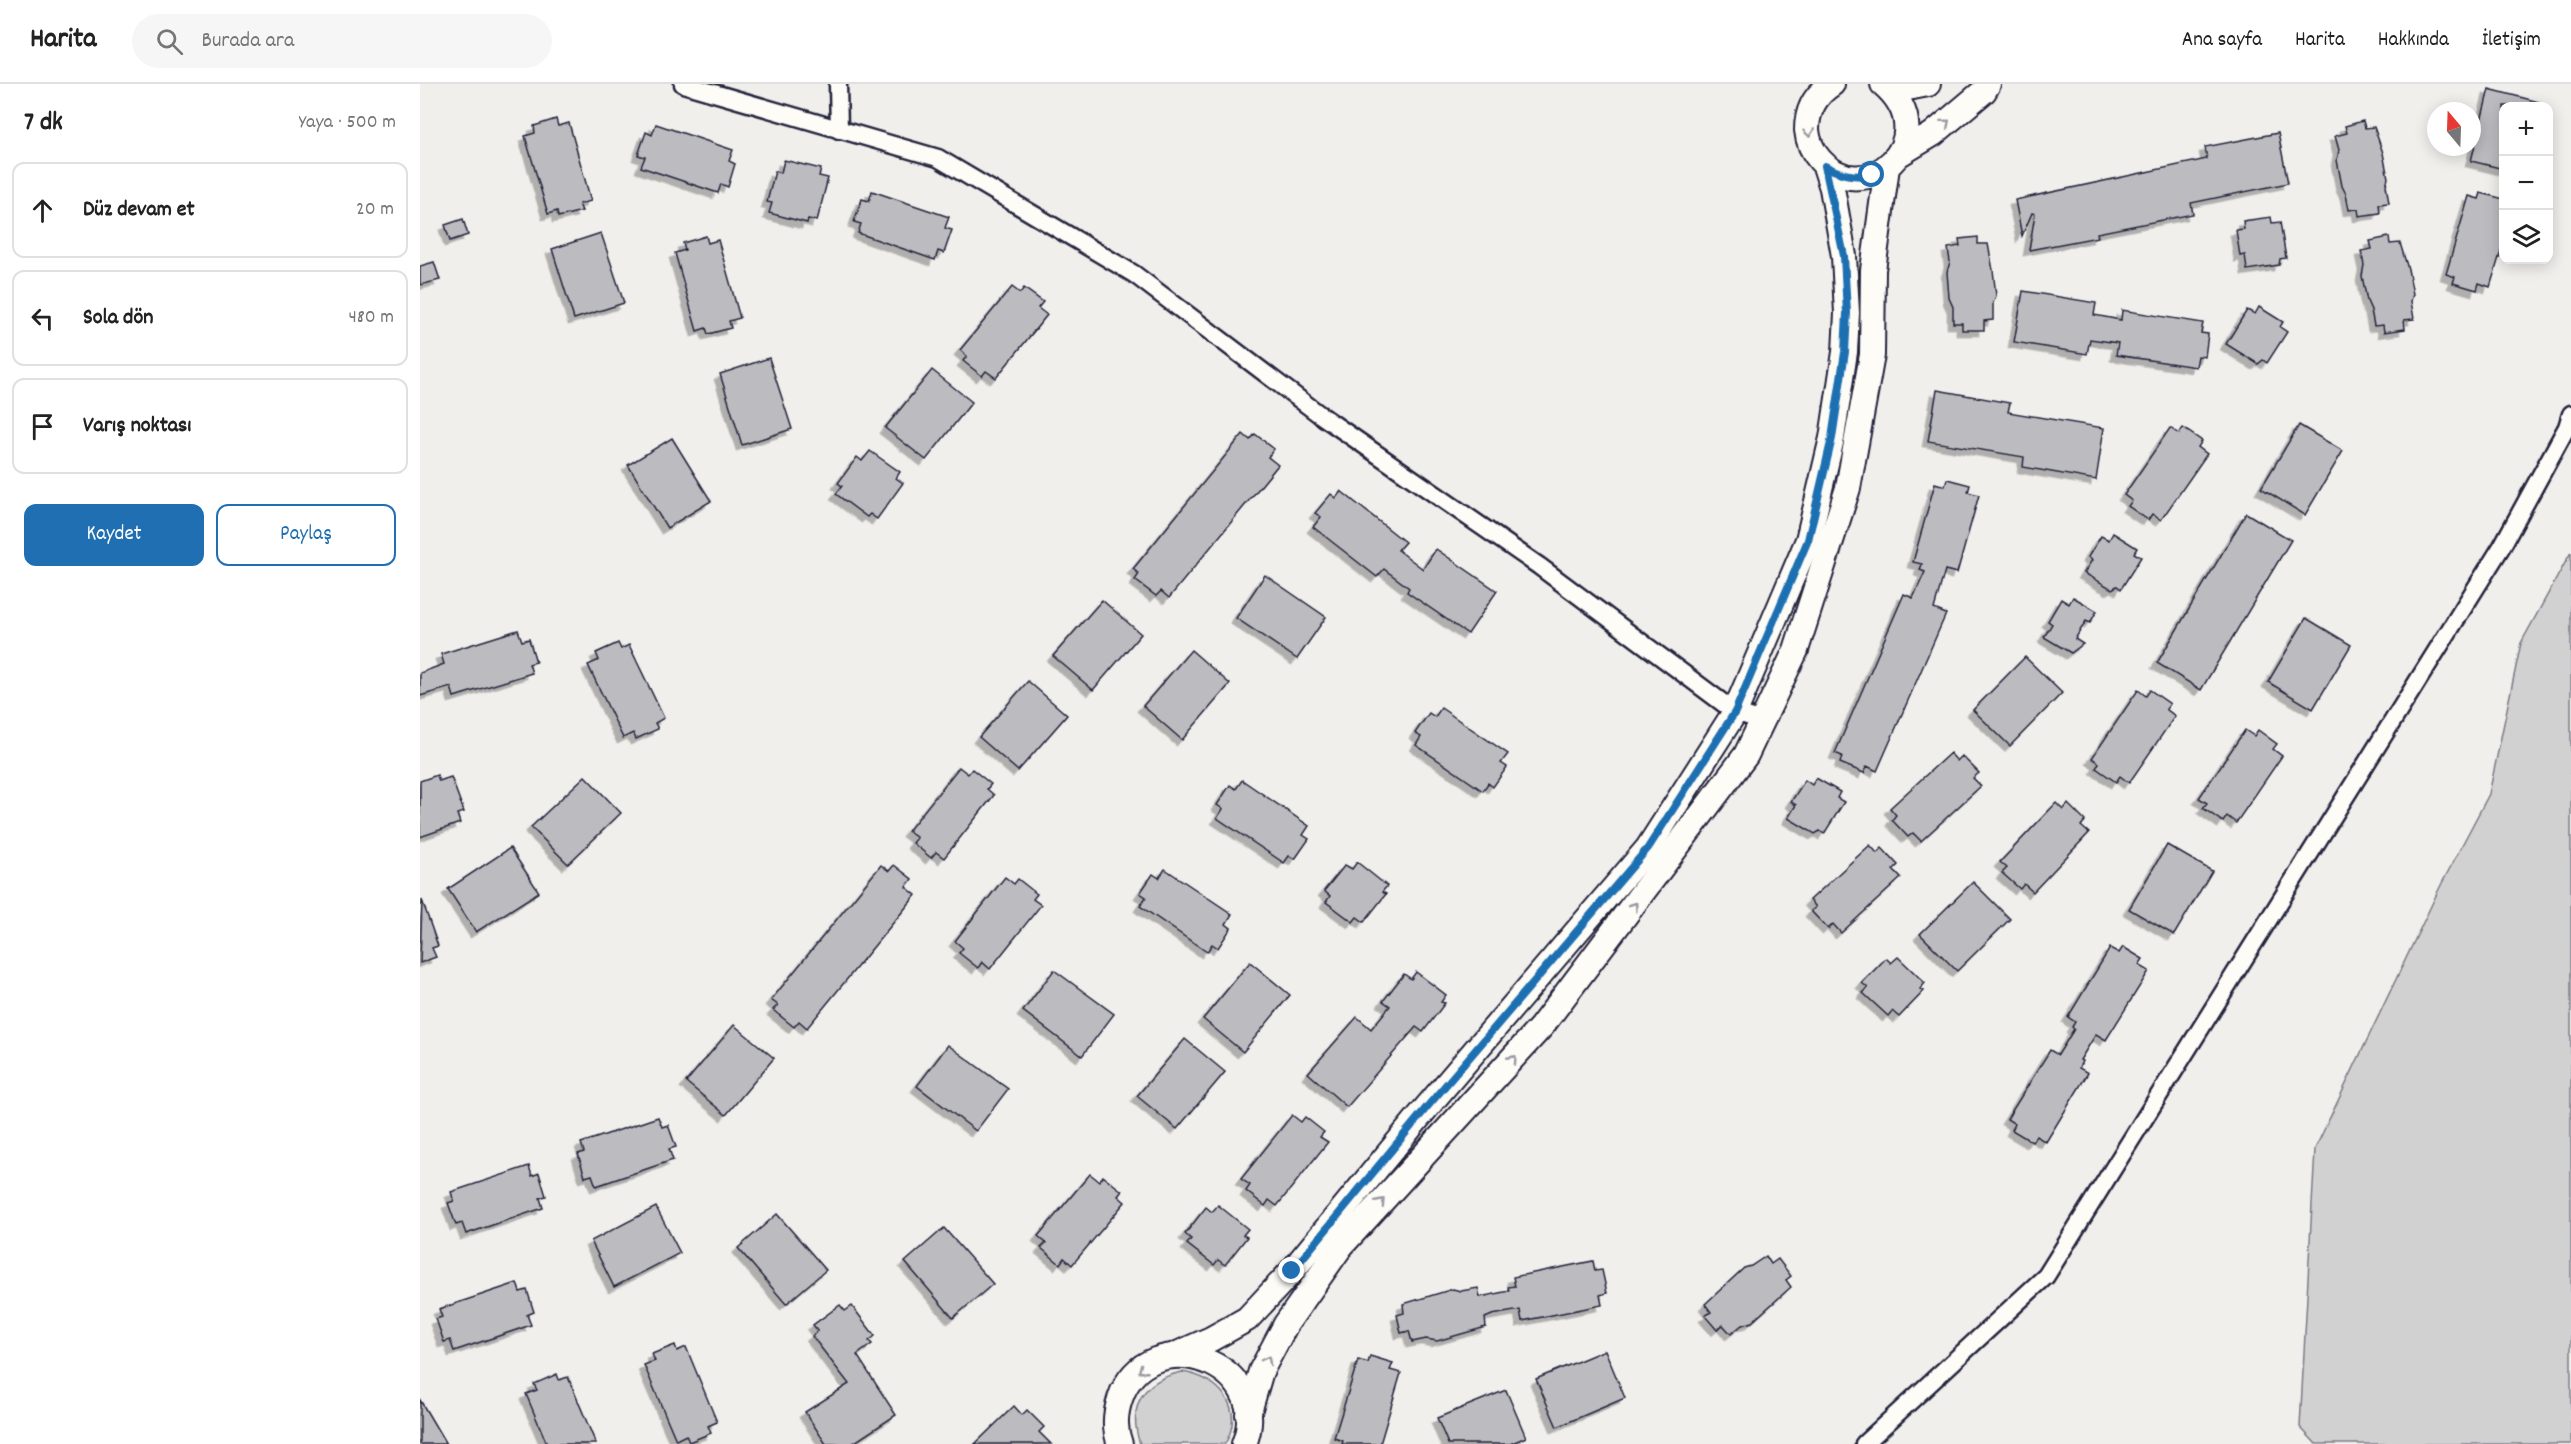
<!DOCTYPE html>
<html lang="tr">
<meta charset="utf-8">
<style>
:root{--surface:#fff;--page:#f6f6f6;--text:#222;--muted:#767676;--line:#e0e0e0;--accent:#1f6fb2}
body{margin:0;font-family:Dekko,sans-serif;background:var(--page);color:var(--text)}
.controls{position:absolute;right:18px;top:18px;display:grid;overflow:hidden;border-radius:12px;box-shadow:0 3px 15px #0003}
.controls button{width:54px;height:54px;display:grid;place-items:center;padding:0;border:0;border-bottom:2px solid var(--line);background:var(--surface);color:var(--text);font:30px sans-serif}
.compass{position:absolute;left:2007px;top:18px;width:54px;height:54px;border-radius:50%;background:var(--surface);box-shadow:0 3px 15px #0003;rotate:341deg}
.stop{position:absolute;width:18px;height:18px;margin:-14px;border:4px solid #1f6fb2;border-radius:50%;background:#fff}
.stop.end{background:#1f6fb2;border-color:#fff;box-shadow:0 2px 6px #0008}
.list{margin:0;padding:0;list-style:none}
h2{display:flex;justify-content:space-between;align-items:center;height:78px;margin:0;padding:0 24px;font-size:26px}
h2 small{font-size:20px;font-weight:400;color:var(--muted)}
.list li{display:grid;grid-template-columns:39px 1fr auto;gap:18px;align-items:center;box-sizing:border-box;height:96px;margin:0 12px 12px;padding:0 12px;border:2px solid var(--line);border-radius:12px}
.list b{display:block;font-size:22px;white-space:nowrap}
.list em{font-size:20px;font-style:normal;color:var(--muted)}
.actions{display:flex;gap:12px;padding:18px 24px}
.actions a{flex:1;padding:14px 0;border:2px solid var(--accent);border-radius:12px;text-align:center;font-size:21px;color:var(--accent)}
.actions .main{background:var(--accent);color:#fff}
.icon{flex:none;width:33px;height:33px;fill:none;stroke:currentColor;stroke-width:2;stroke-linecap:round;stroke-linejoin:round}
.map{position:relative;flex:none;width:2151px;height:1360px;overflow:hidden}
header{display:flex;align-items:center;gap:36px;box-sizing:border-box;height:84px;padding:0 30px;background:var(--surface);border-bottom:2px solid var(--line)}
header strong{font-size:28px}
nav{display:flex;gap:33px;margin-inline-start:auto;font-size:21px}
.search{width:420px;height:54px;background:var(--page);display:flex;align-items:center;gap:15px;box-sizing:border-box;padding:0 21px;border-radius:33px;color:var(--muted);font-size:22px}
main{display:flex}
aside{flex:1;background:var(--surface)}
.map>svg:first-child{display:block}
</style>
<header>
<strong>Harita</strong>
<div class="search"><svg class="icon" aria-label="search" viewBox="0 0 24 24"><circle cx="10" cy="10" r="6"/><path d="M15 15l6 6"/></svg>Burada ara</div>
<nav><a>Ana sayfa</a><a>Harita</a><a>Hakkında</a><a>İletişim</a></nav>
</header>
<main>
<aside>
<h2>7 dk<small>Yaya · 500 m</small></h2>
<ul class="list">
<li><svg class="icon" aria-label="ahead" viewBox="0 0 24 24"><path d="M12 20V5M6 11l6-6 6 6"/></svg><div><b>Düz devam et</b></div><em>20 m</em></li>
<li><svg class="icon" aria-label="left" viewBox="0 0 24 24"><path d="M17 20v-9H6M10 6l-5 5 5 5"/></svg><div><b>Sola dön</b></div><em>480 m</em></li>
<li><svg class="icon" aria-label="arrive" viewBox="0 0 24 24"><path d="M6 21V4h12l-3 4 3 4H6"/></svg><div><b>Varış noktası</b></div></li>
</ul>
<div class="actions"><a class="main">Kaydet</a><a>Paylaş</a></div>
</aside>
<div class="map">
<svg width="2151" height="1360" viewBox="0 0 2151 1360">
<defs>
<filter id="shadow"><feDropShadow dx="-5.5" dy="5.5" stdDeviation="0" flood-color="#0004"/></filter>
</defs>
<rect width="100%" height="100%" fill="#f0efec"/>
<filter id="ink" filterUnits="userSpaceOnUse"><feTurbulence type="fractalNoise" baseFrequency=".0167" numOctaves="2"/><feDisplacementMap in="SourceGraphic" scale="12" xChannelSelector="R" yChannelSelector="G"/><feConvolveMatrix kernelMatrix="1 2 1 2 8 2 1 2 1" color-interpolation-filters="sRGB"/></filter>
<g filter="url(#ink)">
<g fill="#d2d1d1" stroke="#7a7a86" stroke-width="1.5">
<path d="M2151 468V1360H1896L1880 1343 1895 1065 2021 801 2069 710 2101 559Z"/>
<path d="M762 1288C798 1293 826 1323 805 1360H720C707 1322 723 1296 762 1288Z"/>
</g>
<g fill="#bcbcc0" stroke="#22223b" stroke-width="1.5" filter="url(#shadow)">
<path d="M2069 5 2119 18 2118 22H2084V85L2051 77Z"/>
<path d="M136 35 138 42 149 39 171 117 159 120 162 127 138 133 137 127 128 130 105 52 115 49 114 42Z"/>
<path d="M1943 37 1945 44 1954 43 1963 69 1968 94 1966 101 1969 119 1959 120 1960 129 1939 132 1938 125 1929 126 1926 110 1922 102 1917 76 1919 66 1915 52 1927 49 1925 42Z"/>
<path d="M236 40 313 66 309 77 315 80 308 103 301 100 298 109 221 83 225 73 218 71 226 48 232 51Z"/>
<path d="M1858 49 1868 99 1771 119 1773 130 1677 149 1678 153 1609 166 1615 130 1612 129 1602 152 1595 116 1787 75 1785 63Z"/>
<path d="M364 76 401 85 399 92 408 94 397 137 388 135 387 139 349 129 352 119 347 118 355 87 361 89Z"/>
<path d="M452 107 529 133 525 144 532 146 524 169 518 167 515 176 438 149 441 140 434 138 442 115 449 117Z"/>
<path d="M2061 109 2084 115V157L2070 203 2059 199 2057 206 2033 199 2035 193 2026 190 2049 112 2059 115Z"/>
<path d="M1851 133 1852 139 1860 138 1866 174 1860 175 1859 181 1827 186 1825 171 1820 172 1816 146 1824 145 1823 137Z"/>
<path d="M43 135 48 151 30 157 25 141Z"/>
<path d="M181 149 204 219 154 235 132 165Z"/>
<path d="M286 152 288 159 298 156 320 234 309 237 311 244 288 250 286 244 277 247 255 169 265 166 263 159Z"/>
<path d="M1558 153V160H1568L1573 186 1576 212 1573 219V236L1564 237V246H1542V239H1533V223L1529 214 1527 188 1530 178 1528 164 1540 162 1539 155Z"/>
<path d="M1969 153 1970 160 1980 159 1988 185 1993 210 1991 217 1994 235 1984 236 1985 245 1964 248 1963 241 1954 242 1951 226 1947 217 1942 192 1944 181 1941 167 1952 165 1950 157Z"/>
<path d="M14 178 20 196 0 201V182Z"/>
<path d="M592 203 600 209 604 204 623 218 618 224 627 231 576 294 566 287 562 292 543 277 547 272 540 266Z"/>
<path d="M1603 207 1676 219 1674 231 1701 236 1702 226 1783 239 1781 249 1788 250 1785 273 1778 272 1776 283 1696 271 1698 259 1670 255 1667 270 1594 258Z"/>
<path d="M1839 223 1863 238 1860 243 1867 248 1847 279 1843 276 1838 280 1806 260 1827 226 1835 230Z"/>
<path d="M349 274 372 345 322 361 300 290Z"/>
<path d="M512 286 552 318 506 376 465 344Z"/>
<path d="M1517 306 1590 319 1588 328 1684 344 1676 396 1603 383 1604 373 1508 357Z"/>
<path d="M1879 341 1923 367 1885 431 1841 404Z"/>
<path d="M1750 344 1759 350 1763 344 1782 357 1778 363 1787 370 1741 436 1732 430 1728 436 1708 422 1712 417 1704 411Z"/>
<path d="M823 350 830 356 835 350 854 365 848 373 858 381 749 514 741 507 736 512 715 496 719 490 713 485Z"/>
<path d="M252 354 291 417 247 444 208 381Z"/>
<path d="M450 367 480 388 476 394 483 399 457 435 450 430 447 433 416 410 422 402 418 399 437 373 442 377Z"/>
<path d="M1527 395 1550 401 1548 408 1559 411 1537 489 1525 486 1514 525 1526 530 1457 687 1447 682 1444 689 1420 679 1422 672 1415 669 1484 510 1493 514 1505 488 1500 486 1502 480 1493 478 1515 399 1525 402Z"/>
<path d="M921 407 985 458 978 466 1003 485 1016 465 1077 507 1048 550 987 508 989 504 964 485 957 493 893 443 901 433 895 429 911 410 916 414Z"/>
<path d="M1826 429 1871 456 1781 606 1737 579Z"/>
<path d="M1693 449 1717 464 1714 469 1721 473 1701 505 1697 502 1692 505 1664 489 1672 476 1668 473 1681 452 1689 456Z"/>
<path d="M845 491 906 533 877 575 816 534Z"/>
<path d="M1653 513 1677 527 1670 539 1666 537 1655 555 1663 560 1651 569 1624 553 1632 540 1628 537 1641 515 1649 520Z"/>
<path d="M682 516 721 550 673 606 633 572Z"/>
<path d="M1886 534 1931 561 1893 625 1848 598Z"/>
<path d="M98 546 102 557 109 555 116 578 109 580 112 589 34 613 31 603 0 612V589L24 580 21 570Z"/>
<path d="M198 559 201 565 209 561 244 634 235 639 238 645 216 655 213 649 203 654 168 581 179 576 176 569Z"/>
<path d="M771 566 810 600 762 656 723 622Z"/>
<path d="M1605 573 1642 609 1590 662 1553 626Z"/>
<path d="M608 597 647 631 598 687 559 653Z"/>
<path d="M1718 606 1726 612 1730 606 1750 620 1746 625 1755 632 1709 699 1700 692 1696 698 1676 684 1679 679 1672 674Z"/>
<path d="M1021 624 1088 670 1081 679 1087 683 1073 703 1068 699 1063 707 996 661 1001 653 995 649 1009 629 1015 633Z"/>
<path d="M1825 646 1834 652 1838 646 1857 660 1853 665 1862 672 1816 739 1807 732 1803 738 1783 724 1787 719 1779 714Z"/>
<path d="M1530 669 1537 677 1542 672 1559 689 1553 694 1561 702 1501 757 1493 749 1488 753 1472 736 1476 731 1470 724Z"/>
<path d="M539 683 548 690 552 685 571 700 567 705 574 711 524 774 516 768 511 774 493 759 497 754 488 747Z"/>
<path d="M17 691 19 697 31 693 44 728 37 730 40 739 0 753V697Z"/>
<path d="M165 692 201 729 148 780 111 743Z"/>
<path d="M1396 694 1420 708 1417 714 1424 718 1404 750 1400 747 1395 750 1368 734 1376 721 1371 718 1385 696 1392 701Z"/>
<path d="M822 696 889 742 883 751 889 755 875 775 869 772 864 779 797 734 803 725 797 721 810 701 816 705Z"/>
<path d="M1636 719 1643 726 1648 720 1665 737 1661 742 1669 749 1613 808 1604 800 1600 805 1582 789 1587 784 1580 778Z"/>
<path d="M1450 761 1457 769 1462 764 1478 781 1473 786 1481 794 1421 849 1413 840 1408 845 1391 827 1396 823 1390 816Z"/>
<path d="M1747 761 1792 787 1754 851 1709 825Z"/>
<path d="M90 764 119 808 56 848 28 805Z"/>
<path d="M937 778 967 802 962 808 966 810 944 838 937 833 933 838 906 818 910 812 904 807 925 781 932 785Z"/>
<path d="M461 781 469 787 474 781 492 795 486 803 496 811 387 944 379 937 374 943 353 926 358 921 351 916Z"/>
<path d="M745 785 812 830 806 840 811 844 798 864 792 860 787 868 720 822 726 813 720 809 733 790 739 794Z"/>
<path d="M585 793 594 800 598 795 617 810 613 815 621 821 570 885 562 878 558 884 539 869 543 864 535 857Z"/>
<path d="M1553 798 1590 835 1537 887 1500 850Z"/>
<path d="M2 816 18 862 12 864 16 873 0 879Z"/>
<path d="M1703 863 1723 875 1719 881 1729 887 1686 956 1676 950 1660 976 1662 977 1659 984 1668 989 1626 1058 1616 1052 1612 1058 1592 1046 1595 1040 1587 1035 1630 966 1638 971 1654 945 1652 943 1655 938 1648 933 1690 864 1699 869Z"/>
<path d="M1478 873 1505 899 1500 905 1504 907 1479 933 1472 927 1468 932 1443 909 1448 904 1442 899 1466 874 1471 879Z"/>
<path d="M830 878 870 911 823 968 783 935Z"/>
<path d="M634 886 694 930 662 972 603 927Z"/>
<path d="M996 888 1026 911 1021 918 1025 919 1003 948 996 943 927 1023 888 989 937 933 951 945 970 922 963 917 984 890 991 895Z"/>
<path d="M314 941 354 974 306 1031 266 998Z"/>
<path d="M765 955 805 988 757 1045 717 1012Z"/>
<path d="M528 961 588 1005 556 1047 497 1002Z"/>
<path d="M872 1031 881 1038 885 1033 904 1048 900 1053 908 1058 857 1122 849 1116 845 1122 826 1107 830 1101 821 1095Z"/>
<path d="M238 1033 242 1043 248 1041 256 1063 249 1065 253 1076 176 1102 172 1091 165 1093 158 1070 164 1068 161 1059Z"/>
<path d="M109 1082 112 1092 119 1089 126 1112 120 1114 123 1124 46 1150 42 1139 36 1141 28 1119 34 1117 31 1108Z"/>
<path d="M670 1090 679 1097 683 1092 702 1107 698 1112 705 1118 652 1181 644 1174 640 1180 621 1164 626 1159 618 1152Z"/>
<path d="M798 1121 828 1145 823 1151 827 1153 805 1181 798 1176 794 1181 767 1160 771 1155 765 1150 786 1123 792 1128Z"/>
<path d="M236 1123 260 1169 194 1203 171 1157Z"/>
<path d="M357 1130 406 1186 366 1220 318 1164Z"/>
<path d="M524 1144 573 1200 533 1234 485 1178Z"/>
<path d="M1346 1172 1351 1180 1358 1175 1371 1192 1366 1196 1371 1203 1332 1238 1322 1241 1311 1250 1303 1241 1297 1246 1285 1232 1291 1228 1285 1220 1324 1184 1331 1182Z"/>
<path d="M1173 1177 1175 1187 1182 1186 1187 1209 1180 1211 1182 1221 1102 1237 1100 1226 1072 1231 1065 1234 1066 1243 1017 1257 1006 1255 992 1258 989 1247 981 1249 977 1231 984 1229 983 1220 1033 1205 1041 1207 1058 1204 1060 1213 1089 1207 1088 1203 1095 1202 1093 1193Z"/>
<path d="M97 1199 100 1208 107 1206 114 1228 107 1231 111 1241 34 1267 30 1256 24 1258 16 1235 22 1233 19 1225Z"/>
<path d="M420 1221 425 1227 432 1222 455 1252 449 1257 452 1260 437 1271 476 1331 432 1360H406L385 1328 429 1300 392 1252 398 1247 393 1241Z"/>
<path d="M255 1261 257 1267 266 1263 297 1338 288 1342 291 1349 269 1358 266 1351 256 1356 224 1281 235 1277 232 1270Z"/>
<path d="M1185 1266 1205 1314 1137 1343 1116 1295Z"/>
<path d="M950 1272 973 1279 970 1286 981 1289 960 1360H922L923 1357 914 1354 938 1276 948 1279Z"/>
<path d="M137 1290 139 1296 148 1293 176 1360H127L106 1310 117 1306 114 1300Z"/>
<path d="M1086 1306 1106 1353 1090 1360H1028L1017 1334Z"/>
<path d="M0 1316 26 1360H0Z"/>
<path d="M594 1322 602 1331 607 1326 624 1343 619 1348 631 1360H555Z"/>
</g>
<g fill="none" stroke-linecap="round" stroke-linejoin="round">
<g stroke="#22223b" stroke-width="21">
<g id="street">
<path d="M263 0 518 74 714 190 899 330 1119 482 1315 628 1342 637"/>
<path d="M418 0 419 46"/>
<path d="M1444 1360 1626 1192 2082 462 2147 343 2151 330"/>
</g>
</g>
<g stroke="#22223b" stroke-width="28">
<g id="secondary">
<path d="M1412 0C1395 11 1387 26 1387 46 1388 58 1392 67 1400 76 1444 127 1527 55 1463 0"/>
<path d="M1472 7 1508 0"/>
<path d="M1478 71 1513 50 1564 7 1568 0"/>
<path d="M755 1271 791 1255 827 1235 872 1187 1007 1023 1228 764 1315 628 1388 456 1412 354 1425 268 1427 229 1424 172 1412 104 1405 82"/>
<path d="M828 1331 841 1287 866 1240 921 1162 1121 943 1326 671 1376 566 1428 404 1452 271 1453 186 1467 83"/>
<path d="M700 1360C694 1345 695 1330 700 1315 727 1233 856 1279 824 1360"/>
</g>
</g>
<use href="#street" stroke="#fdfcf7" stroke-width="16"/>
<use href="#secondary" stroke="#fdfcf7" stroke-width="24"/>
</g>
<defs><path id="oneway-chevron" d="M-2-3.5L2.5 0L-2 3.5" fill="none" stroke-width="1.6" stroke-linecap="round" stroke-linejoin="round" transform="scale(1.5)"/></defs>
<g stroke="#9a9aa2">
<use href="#oneway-chevron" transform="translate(1526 39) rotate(-40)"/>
<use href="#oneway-chevron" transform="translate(1389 49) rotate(83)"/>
<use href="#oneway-chevron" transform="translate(1214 822) rotate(-53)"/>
<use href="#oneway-chevron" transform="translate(1093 975) rotate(-48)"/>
<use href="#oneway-chevron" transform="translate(961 1118) rotate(-48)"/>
<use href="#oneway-chevron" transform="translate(847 1276) rotate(-62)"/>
<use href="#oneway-chevron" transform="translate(722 1286) rotate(142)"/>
</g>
</g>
<g fill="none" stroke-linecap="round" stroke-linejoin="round" filter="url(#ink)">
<path stroke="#1f6fb2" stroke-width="8" d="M872 1187 1007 1023 1228 764 1315 628 1388 456 1412 354 1425 268 1427 229 1424 172 1405 82C1422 91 1433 93 1452 91"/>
</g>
</svg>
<div class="controls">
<button>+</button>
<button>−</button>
<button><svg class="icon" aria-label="layers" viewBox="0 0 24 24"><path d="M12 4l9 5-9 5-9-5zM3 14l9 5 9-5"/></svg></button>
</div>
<svg class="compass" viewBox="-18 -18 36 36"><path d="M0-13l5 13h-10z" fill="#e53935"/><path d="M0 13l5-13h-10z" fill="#767676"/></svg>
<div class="stop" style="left:1452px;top:91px"></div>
<div class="stop end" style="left:872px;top:1187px"></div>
</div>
</main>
